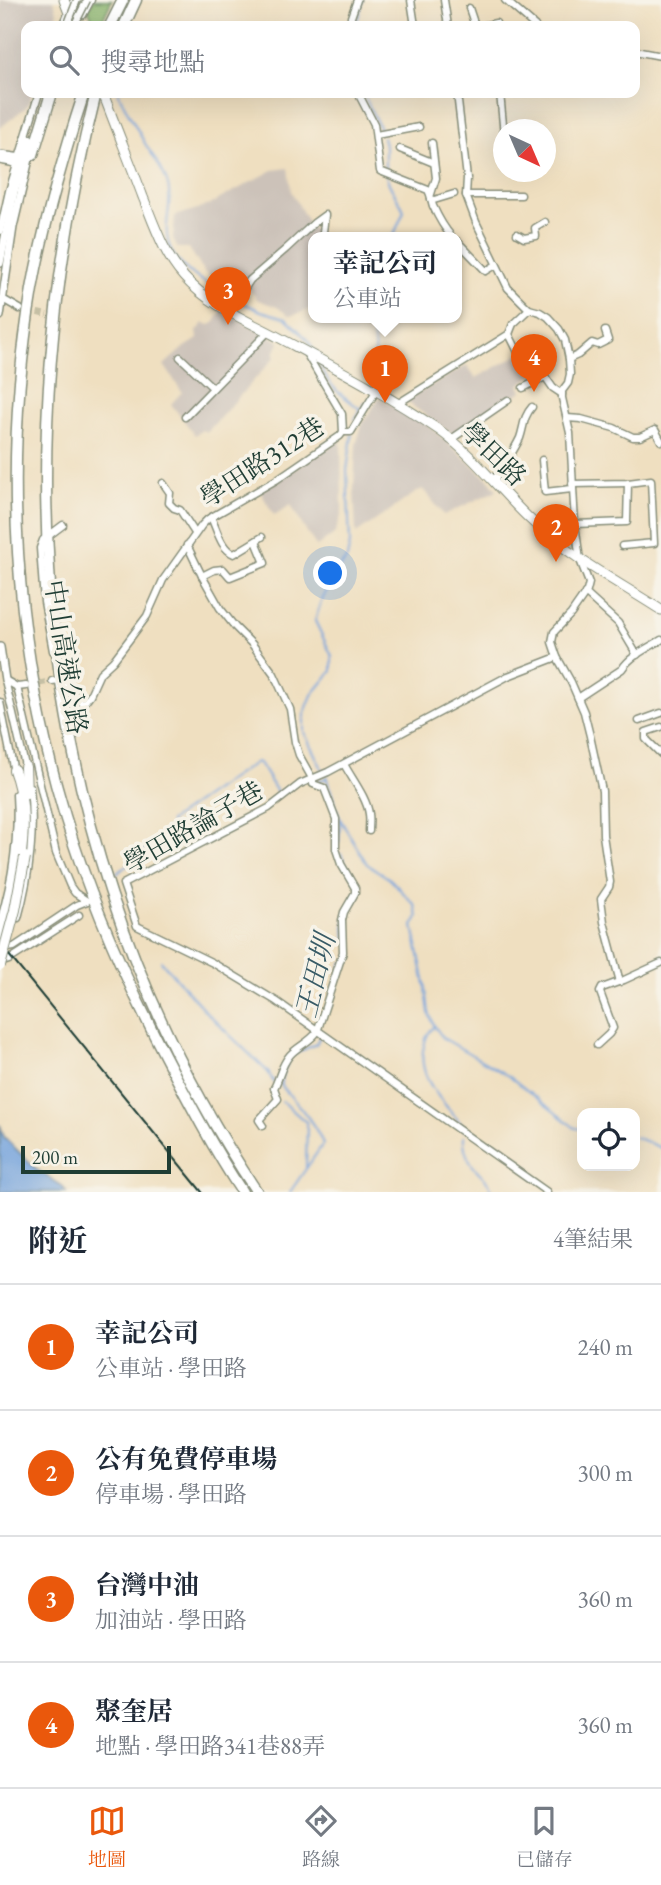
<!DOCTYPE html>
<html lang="zh-TW">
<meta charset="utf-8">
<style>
:root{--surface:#fff;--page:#f6f6f7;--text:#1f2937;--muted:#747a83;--line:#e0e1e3;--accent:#ea580c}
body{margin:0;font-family:"EB Garamond","Noto Serif TC",serif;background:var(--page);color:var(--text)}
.controls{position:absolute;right:21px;bottom:21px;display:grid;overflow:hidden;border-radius:14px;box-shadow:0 7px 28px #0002}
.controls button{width:63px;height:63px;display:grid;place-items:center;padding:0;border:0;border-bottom:2px solid var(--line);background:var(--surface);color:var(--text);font:35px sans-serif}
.compass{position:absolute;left:493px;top:119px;width:63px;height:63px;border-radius:50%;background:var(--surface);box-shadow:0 7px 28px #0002;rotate:136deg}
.scale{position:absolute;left:21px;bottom:18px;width:150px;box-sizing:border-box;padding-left:7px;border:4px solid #1f3d34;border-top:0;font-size:19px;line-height:24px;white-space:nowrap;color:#1f3d34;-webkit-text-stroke:5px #f7f3e8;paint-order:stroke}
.you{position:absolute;left:331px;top:574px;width:24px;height:24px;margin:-18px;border:5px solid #fff;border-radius:50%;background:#1a73e8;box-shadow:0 0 0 10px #1a73e833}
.badge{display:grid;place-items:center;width:46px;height:46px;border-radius:50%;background:var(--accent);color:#fff;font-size:23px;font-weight:700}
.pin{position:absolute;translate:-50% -58px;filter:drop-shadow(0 2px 4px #0008)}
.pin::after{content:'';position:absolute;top:37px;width:24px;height:21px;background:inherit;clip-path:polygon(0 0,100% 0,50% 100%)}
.popup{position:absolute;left:308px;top:232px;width:154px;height:91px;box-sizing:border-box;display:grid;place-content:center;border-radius:14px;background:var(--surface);filter:drop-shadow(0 2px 5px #0005);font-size:23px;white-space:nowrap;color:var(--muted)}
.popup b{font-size:26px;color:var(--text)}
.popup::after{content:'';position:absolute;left:50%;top:100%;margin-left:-14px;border:14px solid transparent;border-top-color:var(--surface)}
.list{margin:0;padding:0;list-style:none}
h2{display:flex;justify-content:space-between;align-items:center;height:91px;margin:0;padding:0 28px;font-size:30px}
h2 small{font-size:23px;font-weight:400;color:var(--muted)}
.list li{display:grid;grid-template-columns:46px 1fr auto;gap:21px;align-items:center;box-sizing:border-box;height:126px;padding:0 28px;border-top:2px solid var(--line)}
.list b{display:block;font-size:26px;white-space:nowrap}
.list p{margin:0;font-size:23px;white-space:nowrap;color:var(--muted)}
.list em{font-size:23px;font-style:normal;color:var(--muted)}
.icon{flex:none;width:38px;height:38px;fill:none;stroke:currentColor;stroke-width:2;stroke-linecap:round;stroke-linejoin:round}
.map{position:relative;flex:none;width:661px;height:1192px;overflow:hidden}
.search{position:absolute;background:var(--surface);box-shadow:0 7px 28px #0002;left:21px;right:21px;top:21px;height:77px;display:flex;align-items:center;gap:18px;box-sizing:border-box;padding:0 24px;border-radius:14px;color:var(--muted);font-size:26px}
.sheet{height:595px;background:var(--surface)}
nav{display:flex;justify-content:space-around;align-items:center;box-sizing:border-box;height:98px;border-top:2px solid var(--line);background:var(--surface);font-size:19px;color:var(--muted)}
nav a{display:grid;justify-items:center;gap:4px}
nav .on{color:var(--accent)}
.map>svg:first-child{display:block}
</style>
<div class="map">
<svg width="661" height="1192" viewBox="0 0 661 1192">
<rect width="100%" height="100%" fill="#f7f3e8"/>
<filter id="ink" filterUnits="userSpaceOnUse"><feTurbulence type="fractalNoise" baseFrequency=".0143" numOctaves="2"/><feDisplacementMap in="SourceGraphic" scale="14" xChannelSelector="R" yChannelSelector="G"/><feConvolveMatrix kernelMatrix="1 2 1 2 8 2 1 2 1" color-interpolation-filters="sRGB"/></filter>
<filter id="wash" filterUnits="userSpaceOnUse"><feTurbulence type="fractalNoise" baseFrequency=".00686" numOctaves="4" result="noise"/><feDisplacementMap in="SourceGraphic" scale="28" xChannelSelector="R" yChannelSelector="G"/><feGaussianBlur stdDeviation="1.57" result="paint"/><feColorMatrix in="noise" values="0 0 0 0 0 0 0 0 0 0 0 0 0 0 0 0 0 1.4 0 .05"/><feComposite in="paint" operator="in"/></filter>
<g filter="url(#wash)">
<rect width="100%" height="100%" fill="#efdfc0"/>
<g fill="#ccc2b9">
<path d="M0 0H54L57 13 55 26H26V93H32L27 106 0 128Z"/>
<path d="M288 168 291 191 309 224 320 237H313V307L303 312 290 316 277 307 258 300 242 281 222 285 204 272 189 248H177L173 238 175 216 207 206 273 170Z"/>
<path d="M222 310 277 340 279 343 275 351V357L207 432 202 430 195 435 171 404 182 392 164 365 182 349 198 339 197 331 204 323 210 325 215 322Z"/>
<path d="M520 354 540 370 519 385 522 391 454 435 407 402 410 398 467 365 476 378Z"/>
<path d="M379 398 422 420 490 481 497 490 444 515 423 489 418 491 356 534 354 488 356 445 362 425Z"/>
<path d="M339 441H341L342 513 335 533 317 547 304 528 291 505 274 515 261 493 262 490Z"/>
</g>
<path fill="#87b36b" stroke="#537850" stroke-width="2" d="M93 0H112L100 26H95L88 9Z"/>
<path fill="#73a2dc" stroke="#497088" stroke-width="2" d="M0 1125 4 1137 37 1170 62 1186 66 1192H0Z"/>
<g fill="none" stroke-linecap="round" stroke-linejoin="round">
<g stroke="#73a2dc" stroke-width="2">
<path d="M89 23 90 26"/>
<path d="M356 26 363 0"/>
<path d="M118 93C127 110 136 128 146 145 153 157 163 169 167 182 172 196 168 210 167 225 163 266 205 282 234 299"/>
<path d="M363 93 381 131"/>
<path d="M383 137 385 145V169"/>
<path d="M386 175C389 189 399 198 404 211L393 237"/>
<path d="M239 301 261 311 286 318 309 341 315 353"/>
<path d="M371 317 377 369 372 385"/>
<path d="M320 365 328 381 337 391 360 409"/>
<path d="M355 419 365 403"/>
<path d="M323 771 304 732V715L312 695 332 671V656L315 621 321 602 332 578 347 558 350 543 347 470 352 435"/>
<path d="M326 776 340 819 367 864 390 879 415 905 418 917 413 926 426 989 429 1013 435 1027 443 1038 510 1077 575 1128 582 1129"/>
<path d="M317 781 327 778"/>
<path d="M339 842 340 819"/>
<path d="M341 854 347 868"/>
<path d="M108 858 114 876 171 827 170 821 256 762 259 763 279 795"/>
<path d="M346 943 345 921 348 911"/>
<path d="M161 961 207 1013 268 1072 274 1083"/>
<path d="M336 984 343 962"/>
<path d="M434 1027C427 1033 426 1038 424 1046 415 1078 446 1105 464 1127V1130"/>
<path d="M294 1054 316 1044 320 1036"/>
<path d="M287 1064 281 1079V1085C297 1104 314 1121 323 1144L290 1192"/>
<path d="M282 1101 307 1123 306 1167"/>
<path d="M464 1136C463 1147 468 1162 476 1169 482 1176 488 1180 491 1188L488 1192"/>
<path d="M635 1137 661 1148"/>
</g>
</g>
</g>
<g filter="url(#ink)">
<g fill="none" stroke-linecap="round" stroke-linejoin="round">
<g stroke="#c5bfa4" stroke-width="6" stroke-dasharray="6 3" stroke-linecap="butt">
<path d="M20 309 47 315"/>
<path d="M31 685 52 681"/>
</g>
<g stroke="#878e7a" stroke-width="9">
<g id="minor">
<path d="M411 0 415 26"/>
<path d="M444 0 448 26"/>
<path d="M505 0 535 26"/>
<path d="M469 8 475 26"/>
<path d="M83 15 91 0"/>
<path d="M63 26 74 0"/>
<path d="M350 26 351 17 357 0"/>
<path d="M482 26 496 23"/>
<path d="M635 51 661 56"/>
<path d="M358 93 374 124 380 171 428 190C431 195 431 200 433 206 438 217 444 228 452 237"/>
<path d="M457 93 467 178 466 195 476 222 508 288 529 309 540 312 548 317 559 329 565 340 569 359 570 374 568 383 562 391V398L570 433 575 524 580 560 589 583 587 591 571 614 554 632 552 642 557 657 571 682 584 712 590 736 602 791 603 835 610 882 609 887 601 899 604 922 620 982"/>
<path d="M500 93 504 135"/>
<path d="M376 135 419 127"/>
<path d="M400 149 434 163"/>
<path d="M25 158 30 138"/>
<path d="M29 159 35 155 54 93"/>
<path d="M29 159 49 93"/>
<path d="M431 194 436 178 432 143"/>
<path d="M466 195H521"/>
<path d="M431 199 434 200 454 194"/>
<path d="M0 231 9 191 39 93"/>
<path d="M517 234 524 238 536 236 535 228 545 222"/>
<path d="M457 241 486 271 496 265"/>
<path d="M6 301 20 309"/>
<path d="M230 311 250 280 286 249 314 223 325 215 323 232"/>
<path d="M509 334 519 354 526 362 542 372 553 388 562 394"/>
<path d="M180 357 213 388"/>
<path d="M569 359 578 355 592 343 598 345 608 340 605 331"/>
<path d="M523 388 545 377"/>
<path d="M397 404 509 334 513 324 529 309"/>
<path d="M185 417 268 332"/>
<path d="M567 418 581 419 614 428 633 437H640L655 430 661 441"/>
<path d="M343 432H351L376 391"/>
<path d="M450 440 508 400"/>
<path d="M542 460 545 492 572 489"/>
<path d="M493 482C502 468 513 453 520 438 524 427 523 417 532 407"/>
<path d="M163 483 170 493 169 503 174 508 180 510 195 533"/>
<path d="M572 484 628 483 651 480 654 543 622 546"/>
<path d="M211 517C217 530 221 549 234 554L262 537"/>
<path d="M575 524 627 522 628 483"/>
<path d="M187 545 202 576 214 570 223 569 230 577 265 563 256 541"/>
<path d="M202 576 220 608 235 627 252 644 274 674 290 709 295 742 299 755 313 780V784L324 788 336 819V849L341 864 355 888V893L344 912 342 920 343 952 317 1032C310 1042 298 1046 290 1055 281 1065 280 1077 274 1088L278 1099 259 1120 263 1126"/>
<path d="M585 593 618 623 637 655"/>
<path d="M53 651 44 602 40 548 43 540 63 525"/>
<path d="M60 679 73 672"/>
<path d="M5 680 26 770"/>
<path d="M5 680 17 687 26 686"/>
<path d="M52 681 60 680 83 704 90 695 100 673 113 661 147 616 163 580 202 525 208 519 276 480 340 436 343 432 342 414 306 353"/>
<path d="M17 687 56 853 70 886 75 893 87 901"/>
<path d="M578 698 622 669C630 656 648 648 661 640"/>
<path d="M0 702 14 772"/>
<path d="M639 721 661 713"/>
<path d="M661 727 646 732V739L661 754"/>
<path d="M77 734 82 719 83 704"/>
<path d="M344 764C352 779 367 798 369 814 370 820 369 826 369 831"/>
<path d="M18 918C30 875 35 833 30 787"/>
<path d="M0 922C13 879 19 838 16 794"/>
<path d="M2 949 14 947 77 905 87 901"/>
<path d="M0 963 9 960 79 915"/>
<path d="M597 1045 609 1034 613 1028 600 992 602 988 624 980 661 963"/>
<path d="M547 1192 276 1001 213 963 137 926 123 884 269 808 300 784 328 772 508 676 557 657"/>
</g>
</g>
<g stroke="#878e7a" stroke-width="10">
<g id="tertiary">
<path d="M0 155 29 159 13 227 0 316"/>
<path d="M0 160 27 165"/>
<path d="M0 263 14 192 25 158"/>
<path d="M0 647 5 680"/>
</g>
</g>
<g stroke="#878e7a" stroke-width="11">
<g id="secondary">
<path d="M64 0 72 21"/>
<path d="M103 93C116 128 130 162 143 197 154 224 164 255 184 277 209 305 246 320 278 337 332 366 388 395 439 430 474 455 502 494 534 523 571 558 618 582 661 610"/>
</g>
</g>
<g stroke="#878e7a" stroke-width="12">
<g id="trunk">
<path d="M25 767 26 793"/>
<path d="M0 937C18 890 33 819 14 770"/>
</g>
</g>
<g stroke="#878e7a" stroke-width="13">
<g id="motorway">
<path d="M110 26 123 0"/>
<path d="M124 26 136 0"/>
<path d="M84 93C63 157 44 222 32 289 2 464 14 646 65 816 90 899 125 979 165 1056 189 1102 213 1148 242 1192"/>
<path d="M96 93C0 472 37 862 257 1192"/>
</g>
</g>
<use href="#minor" stroke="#fff" stroke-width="6"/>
<use href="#tertiary" stroke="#fff" stroke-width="7"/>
<use href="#secondary" stroke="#fff" stroke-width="9"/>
<use href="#trunk" stroke="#fff" stroke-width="10"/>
<use href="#motorway" stroke="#fff" stroke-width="10"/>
<path stroke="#1f3d34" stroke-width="2" d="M0 944 202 1192"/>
<g stroke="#878e7a" stroke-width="9" stroke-linecap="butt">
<g id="minor-bridge">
<path d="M67 26 77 0"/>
<path d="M74 26 87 0"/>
</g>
</g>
<g stroke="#878e7a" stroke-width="12" stroke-linecap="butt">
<path id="trunk-bridge" d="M0 966 15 910 25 857"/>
</g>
<use href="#minor-bridge" stroke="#fff" stroke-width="6"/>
<use href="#trunk-bridge" stroke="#fff" stroke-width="10"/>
</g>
</g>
<g text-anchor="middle" stroke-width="7" stroke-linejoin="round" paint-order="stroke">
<g font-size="26" fill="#1f3d34" stroke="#f7f3e8">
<text transform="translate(494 454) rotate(44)" y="9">學田路</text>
<text transform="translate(262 462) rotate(-33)" y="9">學田路312巷</text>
<text transform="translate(66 657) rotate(81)" y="9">中山高速公路</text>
<text transform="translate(193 827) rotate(-30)" y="9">學田路論子巷</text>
</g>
<g font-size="28" font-style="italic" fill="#385b66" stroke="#f7f3e8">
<text transform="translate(315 976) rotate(-76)" y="10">王田圳</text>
</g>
</g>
</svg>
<div class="controls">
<button><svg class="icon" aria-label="locate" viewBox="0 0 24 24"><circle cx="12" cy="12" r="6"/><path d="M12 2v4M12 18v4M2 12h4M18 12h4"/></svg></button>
</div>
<svg class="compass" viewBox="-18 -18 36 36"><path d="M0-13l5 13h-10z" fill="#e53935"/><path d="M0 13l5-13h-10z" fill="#747a83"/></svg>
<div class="scale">200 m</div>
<div class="you"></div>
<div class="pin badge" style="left:385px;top:403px">1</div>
<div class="popup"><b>幸記公司</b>公車站</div>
<div class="pin badge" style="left:556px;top:562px">2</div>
<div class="pin badge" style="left:228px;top:325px">3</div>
<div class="pin badge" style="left:534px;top:392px">4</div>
<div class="search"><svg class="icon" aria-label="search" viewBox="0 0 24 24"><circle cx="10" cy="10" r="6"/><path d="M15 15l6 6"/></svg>搜尋地點</div>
</div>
<section class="sheet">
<h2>附近<small>4筆結果</small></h2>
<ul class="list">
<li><span class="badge">1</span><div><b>幸記公司</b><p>公車站 · 學田路</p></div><em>240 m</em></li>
<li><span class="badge">2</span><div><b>公有免費停車場</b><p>停車場 · 學田路</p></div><em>300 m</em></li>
<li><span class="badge">3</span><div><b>台灣中油</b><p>加油站 · 學田路</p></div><em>360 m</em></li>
<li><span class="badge">4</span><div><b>聚奎居</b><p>地點 · 學田路341巷88弄</p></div><em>360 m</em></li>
</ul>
</section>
<nav>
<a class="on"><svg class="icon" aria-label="map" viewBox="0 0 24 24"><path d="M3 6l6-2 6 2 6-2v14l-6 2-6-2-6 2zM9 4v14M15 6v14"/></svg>地圖</a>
<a><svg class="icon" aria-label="directions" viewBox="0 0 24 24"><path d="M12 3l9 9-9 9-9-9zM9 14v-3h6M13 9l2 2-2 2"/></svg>路線</a>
<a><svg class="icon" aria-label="saved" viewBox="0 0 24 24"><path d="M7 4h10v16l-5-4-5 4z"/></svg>已儲存</a>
</nav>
